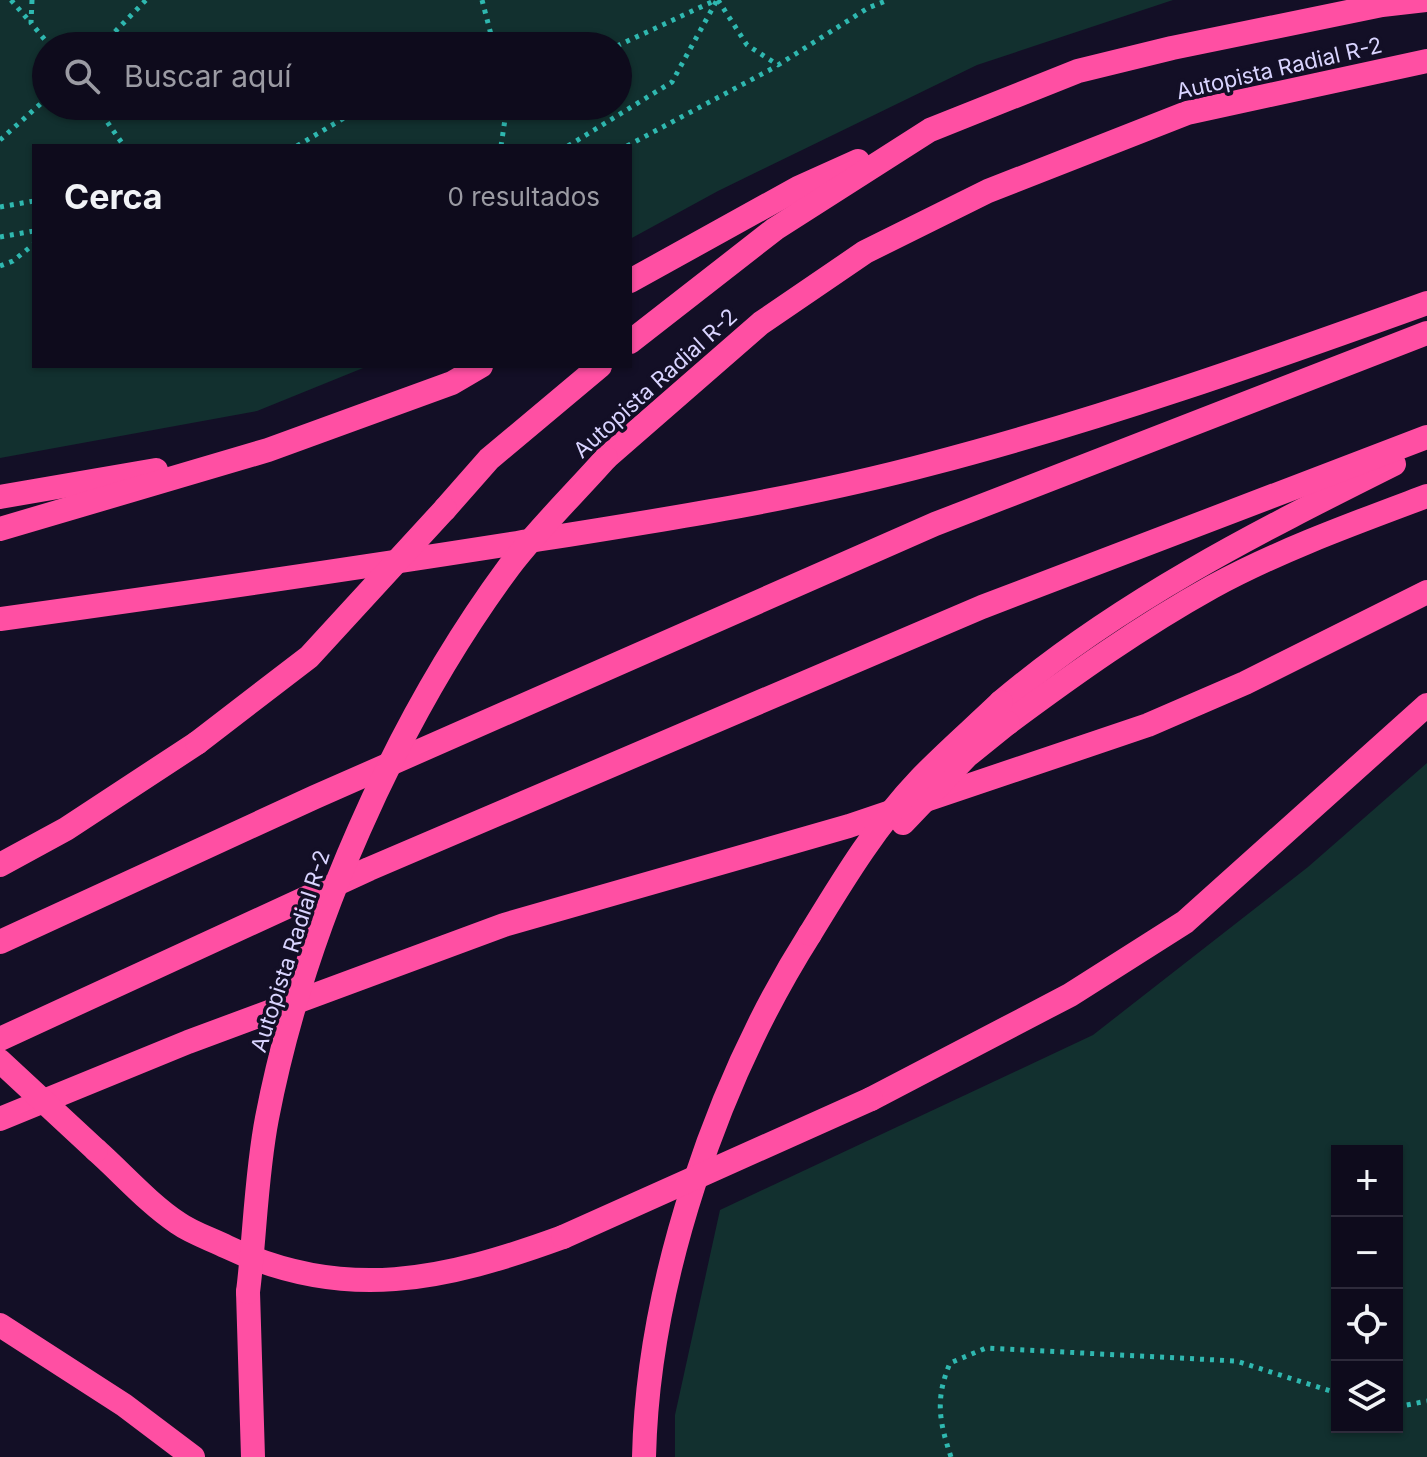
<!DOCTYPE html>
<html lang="es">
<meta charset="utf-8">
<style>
:root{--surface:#0e0b1c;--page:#171425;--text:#f1f3f6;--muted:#9b9ba3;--line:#2e2b3b}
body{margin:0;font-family:Inter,sans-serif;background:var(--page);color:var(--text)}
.controls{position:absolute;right:24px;bottom:24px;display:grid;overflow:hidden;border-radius:0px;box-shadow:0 2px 6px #0004}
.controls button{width:72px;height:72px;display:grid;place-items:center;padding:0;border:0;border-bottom:2px solid var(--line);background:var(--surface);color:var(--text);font:40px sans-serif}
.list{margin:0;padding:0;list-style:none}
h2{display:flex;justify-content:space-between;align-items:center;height:104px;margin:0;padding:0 32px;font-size:34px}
h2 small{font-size:26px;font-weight:400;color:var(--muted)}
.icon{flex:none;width:44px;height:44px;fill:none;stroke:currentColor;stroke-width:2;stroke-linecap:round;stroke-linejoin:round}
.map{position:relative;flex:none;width:1427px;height:1457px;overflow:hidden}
.search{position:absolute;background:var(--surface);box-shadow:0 2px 6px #0004;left:32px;top:32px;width:600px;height:88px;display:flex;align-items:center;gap:20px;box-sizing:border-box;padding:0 28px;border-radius:44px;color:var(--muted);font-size:30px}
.panel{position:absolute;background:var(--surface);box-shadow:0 2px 6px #0004;left:32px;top:144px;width:600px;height:224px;border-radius:0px}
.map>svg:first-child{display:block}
</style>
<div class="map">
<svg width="1427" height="1457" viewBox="0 0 1427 1457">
<rect width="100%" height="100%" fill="#130f26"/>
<g fill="#12302f" fill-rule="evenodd">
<path d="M0 0H1173L977 65 718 191 630 239V146H34V366H368L257 411 0 458ZM46 46H618V106H46Z"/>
<path d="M1427 763V1457H675V1415L720 1210 1093 1035 1308 867ZM1337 1151H1397V1427H1337Z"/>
</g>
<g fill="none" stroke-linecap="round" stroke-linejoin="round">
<g stroke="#2fb8b0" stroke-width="5" stroke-dasharray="4 6" stroke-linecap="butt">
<path d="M11 0 31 23"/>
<path d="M32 0 31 23 50 46"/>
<path d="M482 0 494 46"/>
<path d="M718 0 747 45 778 65 868 8 888 0"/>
<path d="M101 46 146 0"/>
<path d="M617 46 716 0"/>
<path d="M96 106 124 146"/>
<path d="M0 140 46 99"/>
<path d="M297 146 359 109 371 106"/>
<path d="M501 146 507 106"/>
<path d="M568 146 672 82 717 0"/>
<path d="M627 146 777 66"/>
<path d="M0 207 34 201"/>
<path d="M0 237 34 231"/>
<path d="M0 266 13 261 34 244"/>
<path d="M1397 1407 1427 1401"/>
<path d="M951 1457C939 1421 935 1399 950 1363L986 1348 1236 1361 1337 1393"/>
</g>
<g stroke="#ff4fa3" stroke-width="24">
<path d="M630 281 798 188 858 161"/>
<path d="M630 342 775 229 930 130 1078 71 1172 48 1382 5 1427 0"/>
<path d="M606 458 761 323 865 252 988 191 1187 113 1427 61"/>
<path d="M0 497 156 470"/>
<path d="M445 509 489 459 600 366"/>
<path d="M0 529 268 450 452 383 481 366"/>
<path d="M0 619C173 595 345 570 517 543 655 521 795 500 930 464 1099 420 1263 362 1427 303"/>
<path d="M1001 702C1119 602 1256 533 1394 464"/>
<path d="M1008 723C1074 674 1140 627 1212 587 1280 550 1355 523 1427 496"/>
<path d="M0 865 66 829 197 743"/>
<path d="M0 942 315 797 935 524 1427 333"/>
<path d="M0 1039 369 869 982 607 1427 437"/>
<path d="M871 1099 1070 995 1185 922 1427 705"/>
<path d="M0 1119 188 1042 504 925 849 826 1148 725 1245 683 1427 592"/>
<path d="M96 1150C122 1173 148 1203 178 1223 192 1233 211 1239 227 1247 345 1303 445 1280 563 1237"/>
<path d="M248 1292 253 1457"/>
<path d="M0 1325 124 1405 193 1457"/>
<path d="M644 1457C648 1282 717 1081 810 934"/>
</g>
<g stroke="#ff4fa3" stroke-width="24">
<path d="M197 743 309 657 445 509"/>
<path d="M903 823 967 756 1008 723"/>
<path d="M810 934C843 880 876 825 920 779 946 752 974 728 1001 702"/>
<path d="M0 1061 96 1150"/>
<path d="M563 1237 871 1099"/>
<path d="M248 1292C255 1235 256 1175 267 1118 303 931 396 720 509 567 538 529 574 494 606 458"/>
</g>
</g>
<g text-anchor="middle" stroke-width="7" stroke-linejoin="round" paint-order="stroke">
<g font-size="22" fill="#d9d4ff" stroke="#130f26">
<text transform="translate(1279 68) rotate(-13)" y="8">Autopista Radial R-2</text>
<text transform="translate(655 383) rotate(-42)" y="8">Autopista Radial R-2</text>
<text transform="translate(290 951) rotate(-72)" y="8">Autopista Radial R-2</text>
</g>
</g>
</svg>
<div class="controls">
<button>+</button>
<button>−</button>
<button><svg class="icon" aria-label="locate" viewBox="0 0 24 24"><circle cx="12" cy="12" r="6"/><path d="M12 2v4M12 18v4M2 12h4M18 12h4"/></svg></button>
<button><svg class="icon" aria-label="layers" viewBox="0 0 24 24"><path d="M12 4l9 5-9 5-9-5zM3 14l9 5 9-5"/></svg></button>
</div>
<div class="search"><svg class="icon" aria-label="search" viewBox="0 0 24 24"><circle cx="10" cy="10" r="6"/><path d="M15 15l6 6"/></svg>Buscar aquí</div>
<section class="panel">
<h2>Cerca<small>0 resultados</small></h2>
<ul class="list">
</ul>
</section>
</div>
